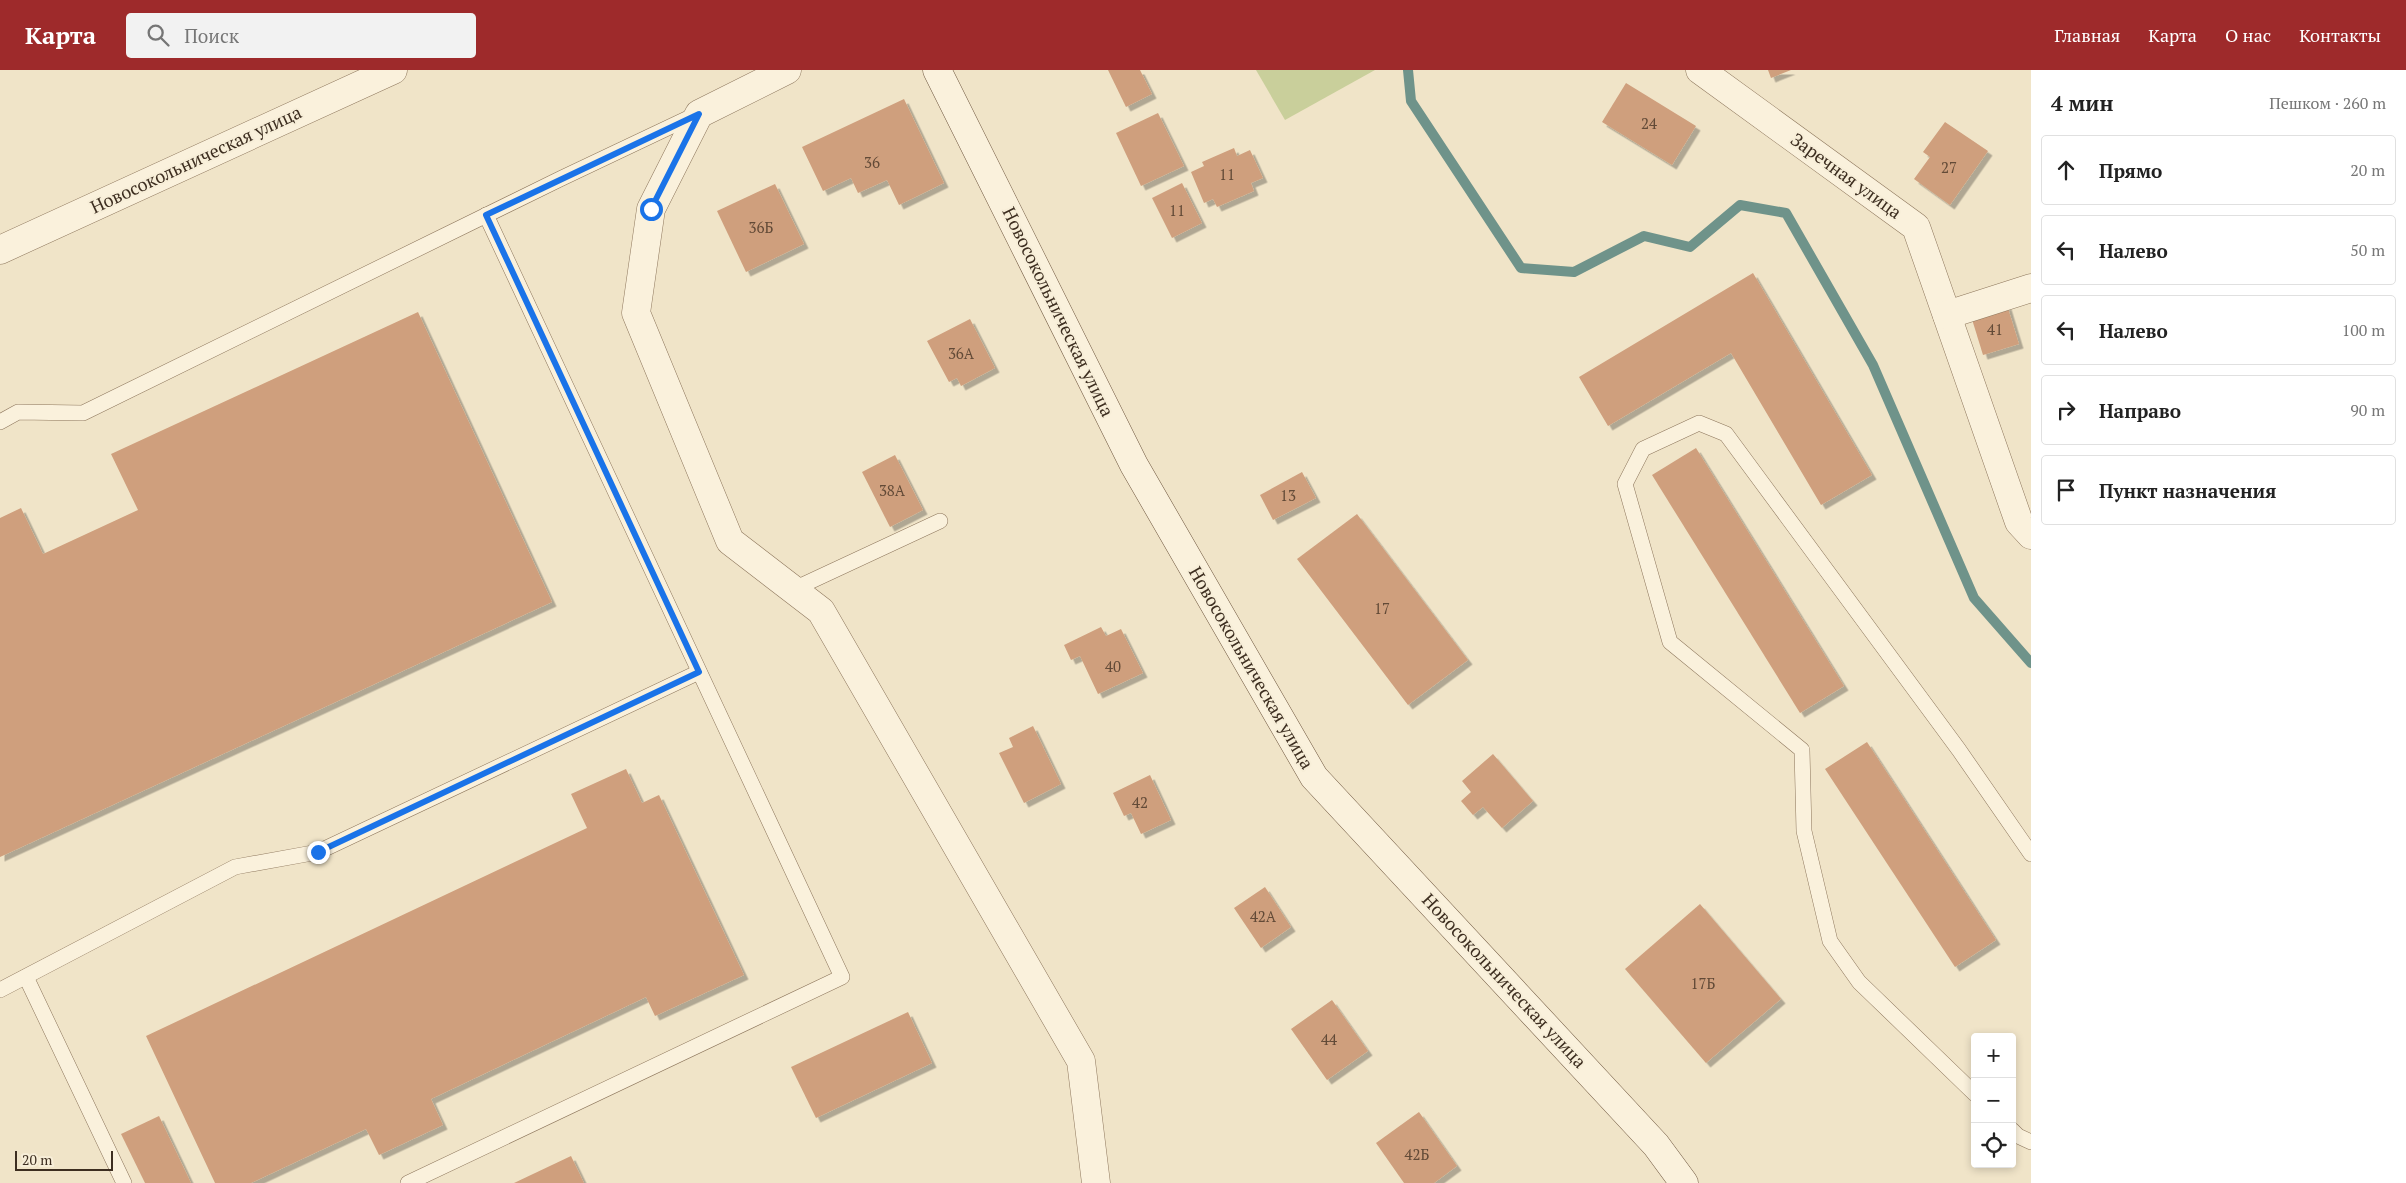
<!DOCTYPE html>
<html lang="ru">
<meta charset="utf-8">
<style>
:root{--surface:#fff;--page:#f2f2f2;--text:#222;--muted:#767676;--line:#e0e0e0;--accent:#9e2a2b}
body{margin:0;font-family:"PT Serif",serif;background:var(--page);color:var(--text)}
.controls{position:absolute;right:15px;bottom:15px;display:grid;overflow:hidden;border-radius:5px;box-shadow:0 2px 8px #0003}
.controls button{width:45px;height:45px;display:grid;place-items:center;padding:0;border:0;border-bottom:1px solid var(--line);background:var(--surface);color:var(--text);font:25px sans-serif}
.scale{position:absolute;left:15px;bottom:12px;width:98px;box-sizing:border-box;padding-left:5px;border:2px solid #3d2e20;border-top:0;font-size:14px;line-height:18px;white-space:nowrap;color:#3d2e20;-webkit-text-stroke:4px #f7eed8;paint-order:stroke}
.stop{position:absolute;width:15px;height:15px;margin:-11px;border:4px solid #1a73e8;border-radius:50%;background:#fff}
.stop.end{background:#1a73e8;border-color:#fff;box-shadow:0 1px 5px #0008}
.list{margin:0;padding:0;list-style:none}
h2{display:flex;justify-content:space-between;align-items:center;height:65px;margin:0;padding:0 20px;font-size:21px}
h2 small{font-size:16px;font-weight:400;color:var(--muted)}
.list li{display:grid;grid-template-columns:32px 1fr auto;gap:15px;align-items:center;box-sizing:border-box;height:70px;margin:0 10px 10px;padding:0 10px;border:1px solid var(--line);border-radius:5px}
.list b{display:block;font-size:19px;white-space:nowrap}
.list em{font-size:16px;font-style:normal;color:var(--muted)}
.icon{flex:none;width:28px;height:28px;fill:none;stroke:currentColor;stroke-width:2;stroke-linecap:round;stroke-linejoin:round}
.map{position:relative;flex:none;width:2031px;height:1113px;overflow:hidden}
header{display:flex;align-items:center;gap:30px;box-sizing:border-box;height:70px;padding:0 25px;background:var(--accent);color:#fff}
header strong{font-size:24px}
nav{display:flex;gap:28px;margin-inline-start:auto;font-size:18px}
.search{width:350px;height:45px;background:var(--page);display:flex;align-items:center;gap:12px;box-sizing:border-box;padding:0 18px;border-radius:5px;color:var(--muted);font-size:19px}
main{display:flex}
aside{flex:1;background:var(--surface)}
.map>svg:first-child{display:block}
</style>
<header>
<strong>Карта</strong>
<div class="search"><svg class="icon" aria-label="search" viewBox="0 0 24 24"><circle cx="10" cy="10" r="6"/><path d="M15 15l6 6"/></svg>Поиск</div>
<nav><a>Главная</a><a>Карта</a><a>О нас</a><a>Контакты</a></nav>
</header>
<main>
<div class="map">
<svg width="2031" height="1113" viewBox="0 0 2031 1113">
<defs>
<filter id="shadow"><feDropShadow dx="4.5" dy="4.5" stdDeviation="0" flood-color="#0004"/></filter>
</defs>
<rect width="100%" height="100%" fill="#f0e4c8"/>
<path fill="#c9cf9b" d="M1256 0H1375L1285 50Z"/>
<g fill="none" stroke-linecap="round" stroke-linejoin="round">
<path stroke="#6f938a" stroke-width="10" d="M1408 0 1411 31 1521 198 1574 202 1644 166 1690 177 1740 135 1786 143 1873 295 1974 528 2031 593"/>
</g>
<g fill="#cf9f7d" filter="url(#shadow)">
<path d="M1108 0H1140L1152 24 1126 37Z"/>
<path d="M1768 0H1791L1771 8Z"/>
<path d="M1626 13 1696 56 1672 95 1602 52Z"/>
<path d="M904 29 944 113 899 135 887 110 858 123 851 108 823 121 802 77Z"/>
<path d="M1158 43 1184 96 1141 116 1116 63Z"/>
<path d="M1945 52 1988 81 1950 135 1914 109 1930 87 1923 82Z"/>
<path d="M1234 78 1237 86 1250 80 1263 108 1251 113 1254 121 1217 137 1213 129 1204 133 1191 102 1204 96 1202 92Z"/>
<path d="M1182 113 1202 153 1172 168 1152 128Z"/>
<path d="M775 114 804 174 746 202 717 141Z"/>
<path d="M1753 203 1872 405 1821 435 1731 283 1608 356 1579 307Z"/>
<path d="M2007 235 2019 274 1983 285 1971 246Z"/>
<path d="M418 242 552 532 0 787V448L21 438 43 484 138 440 111 384Z"/>
<path d="M970 249 995 298 961 316 957 308 949 312 927 271Z"/>
<path d="M1696 378 1844 616 1800 643 1652 405Z"/>
<path d="M895 385 923 440 890 457 862 402Z"/>
<path d="M1302 402 1316 428 1273 450 1260 425Z"/>
<path d="M1357 444 1468 590 1408 635 1297 489Z"/>
<path d="M1101 557 1106 566 1121 559 1143 603 1098 624 1080 586 1071 590 1064 575Z"/>
<path d="M1033 656 1061 714 1024 733 999 683 1013 677 1009 668Z"/>
<path d="M1867 672 1996 870 1955 897 1825 699Z"/>
<path d="M1493 684 1533 731 1502 758 1483 737 1473 745 1461 731 1471 722 1462 711Z"/>
<path d="M626 699 642 733 659 725 744 905 655 946 646 927 431 1029 443 1055 379 1085 366 1059 251 1113H215L146 966 587 758 571 724Z"/>
<path d="M1150 705 1171 750 1141 764 1131 743 1124 746 1113 723Z"/>
<path d="M1265 817 1291 857 1261 878 1234 838Z"/>
<path d="M1700 834 1781 929 1706 993 1625 899Z"/>
<path d="M1332 930 1368 981 1327 1010 1291 959Z"/>
<path d="M908 942 932 993 816 1048 791 997Z"/>
<path d="M1419 1042 1457 1096 1434 1113H1404L1376 1073Z"/>
<path d="M159 1046 191 1113H145L121 1064Z"/>
<path d="M571 1086 584 1113H514Z"/>
</g>
<g fill="none" stroke-linecap="round" stroke-linejoin="round">
<g stroke="#8d765c" stroke-width="16">
<g id="lane">
<path d="M0 352 18 342 83 343 562 108 697 44"/>
<path d="M794 519 940 451"/>
<path d="M26 907 124 1113"/>
<path d="M0 920 235 797 318 782 699 602"/>
<path d="M1975 1024 1859 912 1830 871 1804 761 1802 680 1670 572 1625 414 1643 379 1699 353 1726 364 1959 680 2031 784"/>
<path d="M2012 1060 2018 1066 2031 1072"/>
<path d="M408 1113 842 907 486 145"/>
</g>
</g>
<g stroke="#8d765c" stroke-width="29">
<g id="street">
<path d="M787 0 699 44 651 139 636 243 730 471 821 541 1081 991 1096 1113"/>
<path d="M1700 0 1916 157 2019 452 2031 465"/>
<path d="M0 180 393 0"/>
<path d="M1947 245 2031 218"/>
</g>
</g>
<g stroke="#6f573f" stroke-width="29">
<path id="secondary" d="M937 0 1134 395 1314 707 1656 1075 1684 1113"/>
</g>
<use href="#lane" stroke="#faf1dc" stroke-width="15"/>
<use href="#street" stroke="#faf1dc" stroke-width="28"/>
<use href="#secondary" stroke="#faf1dc" stroke-width="28"/>
</g>
<g fill="none" stroke-linecap="round" stroke-linejoin="round">
<path stroke="#1a73e8" stroke-width="6" d="M318 782 699 602 486 145 699 44 651 139"/>
</g>
<g text-anchor="middle" stroke-width="4" stroke-linejoin="round" paint-order="stroke">
<g font-size="15" fill="#624a37">
<text x="1649" y="59">24</text>
<text x="872" y="98">36</text>
<text x="1949" y="103">27</text>
<text x="1227" y="110">11</text>
<text x="1177" y="146">11</text>
<text x="761" y="163">36Б</text>
<text x="1995" y="265">41</text>
<text x="961" y="289">36А</text>
<text x="892" y="426">38А</text>
<text x="1288" y="431">13</text>
<text x="1382" y="544">17</text>
<text x="1113" y="602">40</text>
<text x="1140" y="738">42</text>
<text x="1263" y="852">42А</text>
<text x="1703" y="919">17Б</text>
<text x="1329" y="975">44</text>
<text x="1417" y="1090">42Б</text>
</g>
<g font-size="18" fill="#3d2e20" stroke="#f7eed8">
<text transform="translate(196 90) rotate(-25)" y="6">Новосокольническая улица</text>
<text transform="translate(1846 106) rotate(36)" y="6">Заречная улица</text>
<text transform="translate(1058 242) rotate(64)" y="6">Новосокольническая улица</text>
<text transform="translate(1251 598) rotate(60)" y="6">Новосокольническая улица</text>
<text transform="translate(1504 911) rotate(47)" y="6">Новосокольническая улица</text>
</g>
</g>
</svg>
<div class="controls">
<button>+</button>
<button>−</button>
<button><svg class="icon" aria-label="locate" viewBox="0 0 24 24"><circle cx="12" cy="12" r="6"/><path d="M12 2v4M12 18v4M2 12h4M18 12h4"/></svg></button>
</div>
<div class="scale">20 m</div>
<div class="stop" style="left:651px;top:139px"></div>
<div class="stop end" style="left:318px;top:782px"></div>
</div>
<aside>
<h2>4 мин<small>Пешком · 260 m</small></h2>
<ul class="list">
<li><svg class="icon" aria-label="ahead" viewBox="0 0 24 24"><path d="M12 20V5M6 11l6-6 6 6"/></svg><div><b>Прямо</b></div><em>20 m</em></li>
<li><svg class="icon" aria-label="left" viewBox="0 0 24 24"><path d="M17 20v-9H6M10 6l-5 5 5 5"/></svg><div><b>Налево</b></div><em>50 m</em></li>
<li><svg class="icon" aria-label="left" viewBox="0 0 24 24"><path d="M17 20v-9H6M10 6l-5 5 5 5"/></svg><div><b>Налево</b></div><em>100 m</em></li>
<li><svg class="icon" aria-label="right" viewBox="0 0 24 24"><path d="M7 20v-9h11M14 6l5 5-5 5"/></svg><div><b>Направо</b></div><em>90 m</em></li>
<li><svg class="icon" aria-label="arrive" viewBox="0 0 24 24"><path d="M6 21V4h12l-3 4 3 4H6"/></svg><div><b>Пункт назначения</b></div></li>
</ul>
</aside>
</main>
